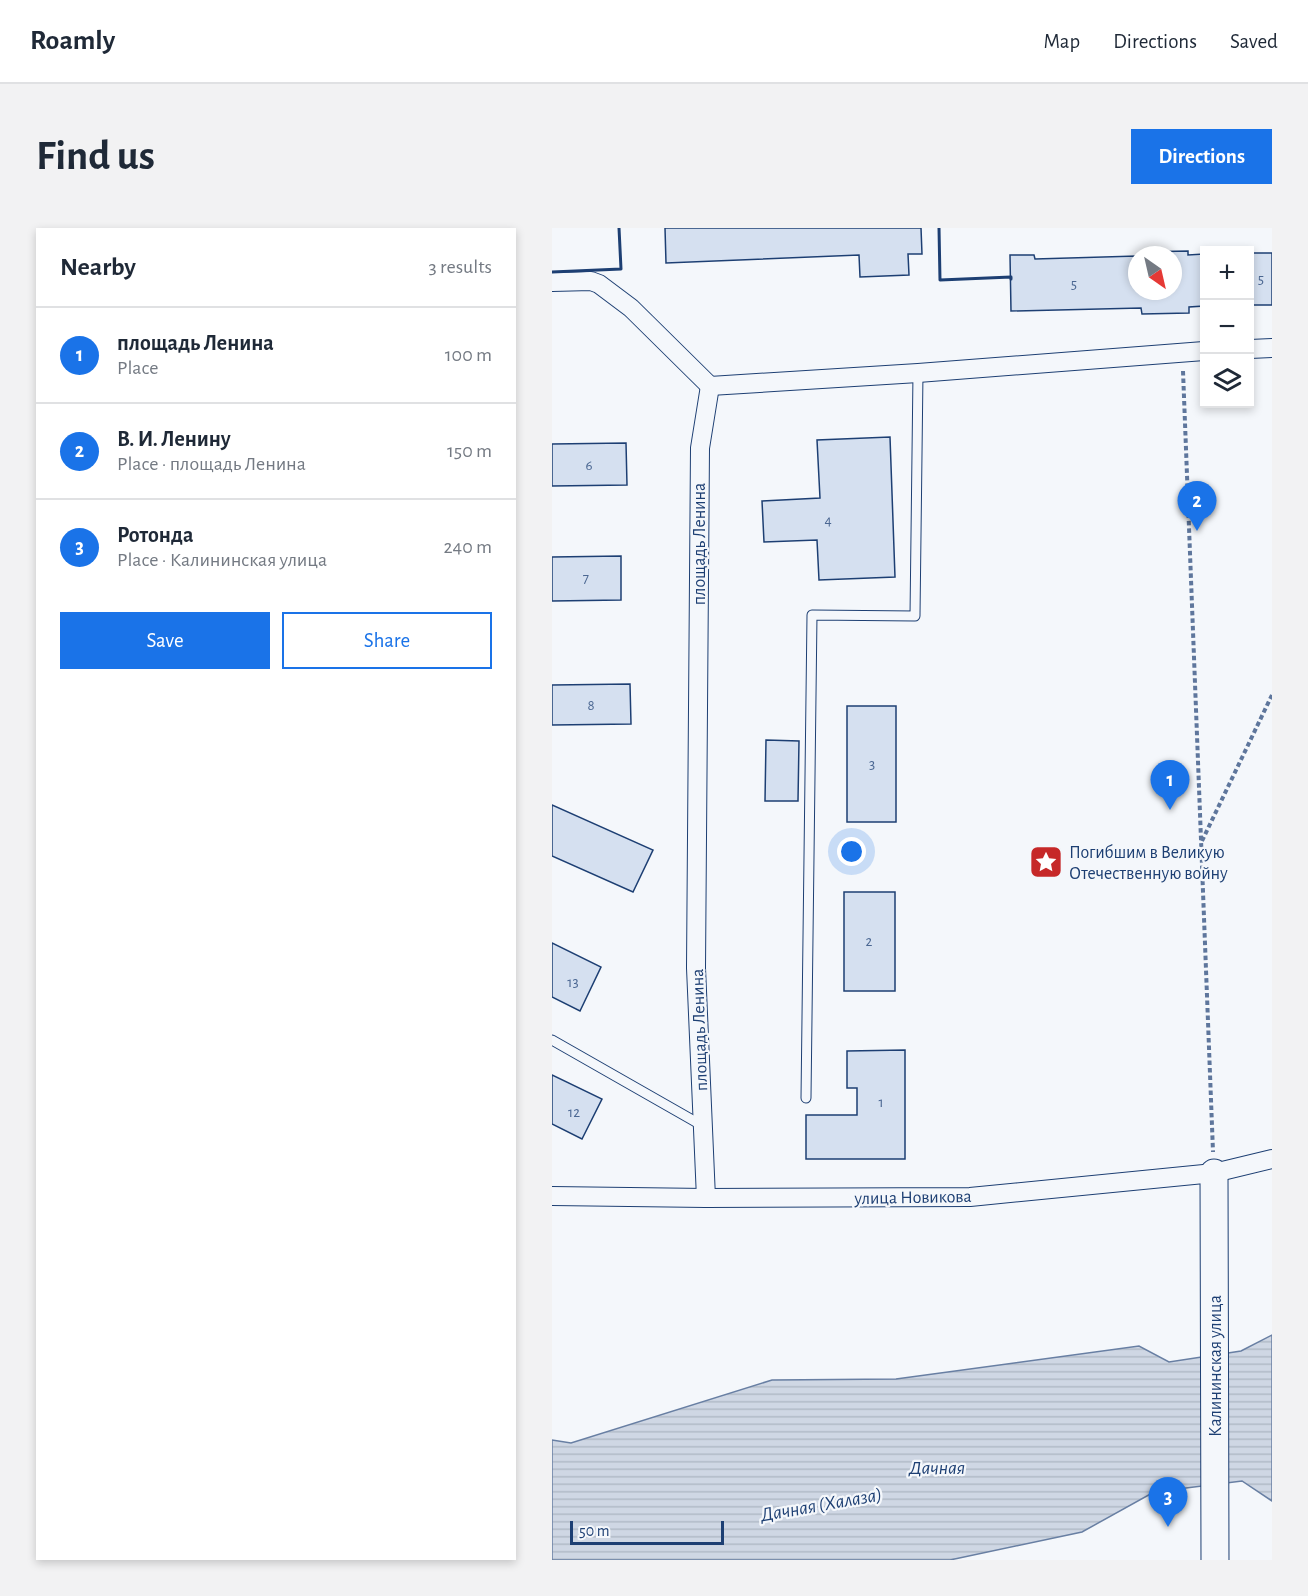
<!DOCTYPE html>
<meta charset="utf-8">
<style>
:root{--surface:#fff;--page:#f2f2f3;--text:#1f2937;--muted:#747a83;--line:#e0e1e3;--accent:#1a73e8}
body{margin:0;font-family:"Alegreya Sans",sans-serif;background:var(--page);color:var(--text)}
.controls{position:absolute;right:18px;top:18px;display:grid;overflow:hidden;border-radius:0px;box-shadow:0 3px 9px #0003}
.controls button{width:54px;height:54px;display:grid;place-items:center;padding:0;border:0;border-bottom:2px solid var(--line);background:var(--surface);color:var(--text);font:30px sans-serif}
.compass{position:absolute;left:576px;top:18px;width:54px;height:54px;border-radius:50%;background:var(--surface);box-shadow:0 3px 9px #0003;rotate:146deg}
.scale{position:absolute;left:18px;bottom:15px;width:154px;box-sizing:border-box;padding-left:6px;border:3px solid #1d3f73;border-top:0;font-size:16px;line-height:21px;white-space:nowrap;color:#1d3f73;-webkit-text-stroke:4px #f4f7fb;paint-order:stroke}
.you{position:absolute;left:300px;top:624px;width:21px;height:21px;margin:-15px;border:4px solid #fff;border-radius:50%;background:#1a73e8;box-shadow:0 0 0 9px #1a73e833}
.badge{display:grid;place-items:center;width:39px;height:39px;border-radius:50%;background:var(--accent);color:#fff;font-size:20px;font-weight:700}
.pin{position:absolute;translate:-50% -50px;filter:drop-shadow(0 2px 3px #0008)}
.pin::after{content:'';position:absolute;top:32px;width:21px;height:18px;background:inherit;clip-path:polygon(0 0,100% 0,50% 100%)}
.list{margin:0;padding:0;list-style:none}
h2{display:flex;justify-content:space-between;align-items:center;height:78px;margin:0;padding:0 24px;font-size:26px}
h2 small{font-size:20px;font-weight:400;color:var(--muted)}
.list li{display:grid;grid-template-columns:39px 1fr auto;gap:18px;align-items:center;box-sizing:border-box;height:96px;padding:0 24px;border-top:2px solid var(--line)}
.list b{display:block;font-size:22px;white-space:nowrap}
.list p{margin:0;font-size:20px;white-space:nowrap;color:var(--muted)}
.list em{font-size:20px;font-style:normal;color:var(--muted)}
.actions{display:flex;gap:12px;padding:18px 24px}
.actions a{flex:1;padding:14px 0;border:2px solid var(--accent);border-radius:0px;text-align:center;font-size:21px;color:var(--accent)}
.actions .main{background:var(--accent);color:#fff}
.icon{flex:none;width:33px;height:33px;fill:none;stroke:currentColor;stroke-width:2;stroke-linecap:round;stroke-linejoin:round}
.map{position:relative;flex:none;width:720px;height:1332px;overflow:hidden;border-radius:0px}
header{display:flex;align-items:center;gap:36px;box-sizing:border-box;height:84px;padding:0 30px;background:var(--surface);border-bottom:2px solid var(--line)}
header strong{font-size:28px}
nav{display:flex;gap:33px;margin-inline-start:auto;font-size:21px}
.intro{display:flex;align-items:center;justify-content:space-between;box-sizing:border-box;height:144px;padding:0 36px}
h1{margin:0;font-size:42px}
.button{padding:15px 27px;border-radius:0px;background:var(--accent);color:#fff;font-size:21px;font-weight:700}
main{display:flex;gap:36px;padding:0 36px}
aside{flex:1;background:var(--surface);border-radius:0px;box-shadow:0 3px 9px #0003}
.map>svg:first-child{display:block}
</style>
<header>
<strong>Roamly</strong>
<nav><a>Map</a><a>Directions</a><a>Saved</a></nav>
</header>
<div class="intro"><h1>Find us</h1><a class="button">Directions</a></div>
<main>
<aside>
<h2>Nearby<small>3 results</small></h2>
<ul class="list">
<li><span class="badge">1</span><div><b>площадь Ленина</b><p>Place</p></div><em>100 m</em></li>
<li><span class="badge">2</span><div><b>В. И. Ленину</b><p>Place · площадь Ленина</p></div><em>150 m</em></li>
<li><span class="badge">3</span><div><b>Ротонда</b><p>Place · Калининская улица</p></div><em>240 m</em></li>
</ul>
<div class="actions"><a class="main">Save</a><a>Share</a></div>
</aside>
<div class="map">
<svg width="720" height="1332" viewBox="0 0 720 1332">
<defs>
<pattern id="water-rules" width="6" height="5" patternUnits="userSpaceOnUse" patternTransform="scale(1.5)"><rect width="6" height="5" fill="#cfd7e4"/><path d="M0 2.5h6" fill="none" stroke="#b1bac7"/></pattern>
</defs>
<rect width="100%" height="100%" fill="#f4f7fb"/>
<path fill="url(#water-rules)" stroke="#687fa3" stroke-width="1.5" d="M720 1107V1273L690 1253 602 1264 530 1304 398 1332H0V1212L19 1215 220 1152 344 1151 587 1118 617 1134 689 1123Z"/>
<g fill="#d5e0f0" stroke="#1d3f73" stroke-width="1.5">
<path d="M113 0H369L370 26H356L357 47 308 49 307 27 114 35Z"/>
<path d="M636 23V27L652 26V78L637 79V85L590 86 589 80 459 83 458 27H482L483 31 585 28V63H621V27H588V24Z"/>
<rect x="698" y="25" width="22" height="52"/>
<path d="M338 209 343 349 267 352 265 312 212 314 210 273 268 270 265 212Z"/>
<path d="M74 215 75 257 0 258V216Z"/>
<path d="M69 328V372L0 373V329Z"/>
<path d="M78 456 79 496 0 497V457Z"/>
<rect x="295" y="478" width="49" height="116"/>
<path d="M214 512 247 513 246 573H213Z"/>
<path d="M0 577 101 622 81 664 0 628Z"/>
<rect x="292" y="664" width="51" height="99"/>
<path d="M0 715 49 739 28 783 0 769Z"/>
<path d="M353 822V931H254V887H305V860H295V823Z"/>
<path d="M0 847 50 871 30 911 0 896Z"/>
</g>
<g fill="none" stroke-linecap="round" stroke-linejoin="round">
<g stroke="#1d3f73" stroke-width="11">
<g id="lane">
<path d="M0 812 151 898"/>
<path d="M254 870 260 387 363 388 366 145"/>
</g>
</g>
<g stroke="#1d3f73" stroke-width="20">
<g id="street">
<path d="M0 54 39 53 47 56 79 80 158 158"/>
<path d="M698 121 720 120"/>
<path d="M158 158 366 145 652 123"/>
<path d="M0 968 154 970 418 969 662 945 720 931"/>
<path d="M154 970 144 740 148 220 158 158"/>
</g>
</g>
<g stroke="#1d3f73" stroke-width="29">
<path id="secondary" d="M662 945 663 1332"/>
</g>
<g stroke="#5e769c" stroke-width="4" stroke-dasharray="4.5 3" stroke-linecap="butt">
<path d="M631 143 661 924"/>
<path d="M650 613 720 467"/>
</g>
<use href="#lane" stroke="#f4f7fb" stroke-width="9"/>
<use href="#street" stroke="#f4f7fb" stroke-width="18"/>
<use href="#secondary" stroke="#f4f7fb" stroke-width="27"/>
<g stroke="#1d3f73" stroke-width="3">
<path d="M387 0 388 52 459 49V51"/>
<path d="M0 44 69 41 67 0"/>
</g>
</g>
<defs>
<g id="sight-square" transform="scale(1.725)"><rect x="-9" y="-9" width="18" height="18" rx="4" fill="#c62828" stroke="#f4f7fb"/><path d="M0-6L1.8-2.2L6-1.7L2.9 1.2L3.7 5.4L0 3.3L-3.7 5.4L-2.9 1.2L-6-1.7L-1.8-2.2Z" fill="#fff"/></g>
</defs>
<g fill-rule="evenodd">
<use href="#sight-square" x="494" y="634"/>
</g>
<g text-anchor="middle" stroke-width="4.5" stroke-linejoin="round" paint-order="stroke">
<g font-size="15" fill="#4b6792">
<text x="709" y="56">5</text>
<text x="522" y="61">5</text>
<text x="37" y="242">6</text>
<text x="276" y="297">4</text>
<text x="34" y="355">7</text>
<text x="39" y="482">8</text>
<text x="320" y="541">3</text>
<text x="317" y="718">2</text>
<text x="21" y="759">13</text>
<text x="329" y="879">1</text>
<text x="22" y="889">12</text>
</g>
<g font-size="18" fill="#1d3f73" stroke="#f4f7fb">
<text transform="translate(147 316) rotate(-90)" y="6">площадь Ленина</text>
<text transform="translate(147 802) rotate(-92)" y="6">площадь Ленина</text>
<text transform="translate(361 969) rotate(-1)" y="6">улица Новикова</text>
<text transform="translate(663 1138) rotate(-90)" y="6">Калининская улица</text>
</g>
<g font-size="18" fill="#1d3f73" stroke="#f4f7fb" text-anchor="start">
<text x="517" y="630">Погибшим в Великую<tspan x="517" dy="21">Отечественную войну</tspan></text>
</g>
<g font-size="20" font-style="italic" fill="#1d3f73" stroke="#f4f7fb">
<text x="385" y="1246">Дачная</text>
<text transform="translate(269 1276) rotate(-10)" y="7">Дачная (Халаза)</text>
</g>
</g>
</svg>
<div class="controls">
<button>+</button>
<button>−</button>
<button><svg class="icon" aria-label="layers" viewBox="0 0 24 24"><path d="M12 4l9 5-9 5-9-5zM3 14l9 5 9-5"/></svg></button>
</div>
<svg class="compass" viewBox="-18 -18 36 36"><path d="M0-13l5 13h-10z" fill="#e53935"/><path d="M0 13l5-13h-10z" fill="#747a83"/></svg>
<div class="scale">50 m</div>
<div class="you"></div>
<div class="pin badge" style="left:618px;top:582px">1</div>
<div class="pin badge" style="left:645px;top:303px">2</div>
<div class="pin badge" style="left:616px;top:1299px">3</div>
</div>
</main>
